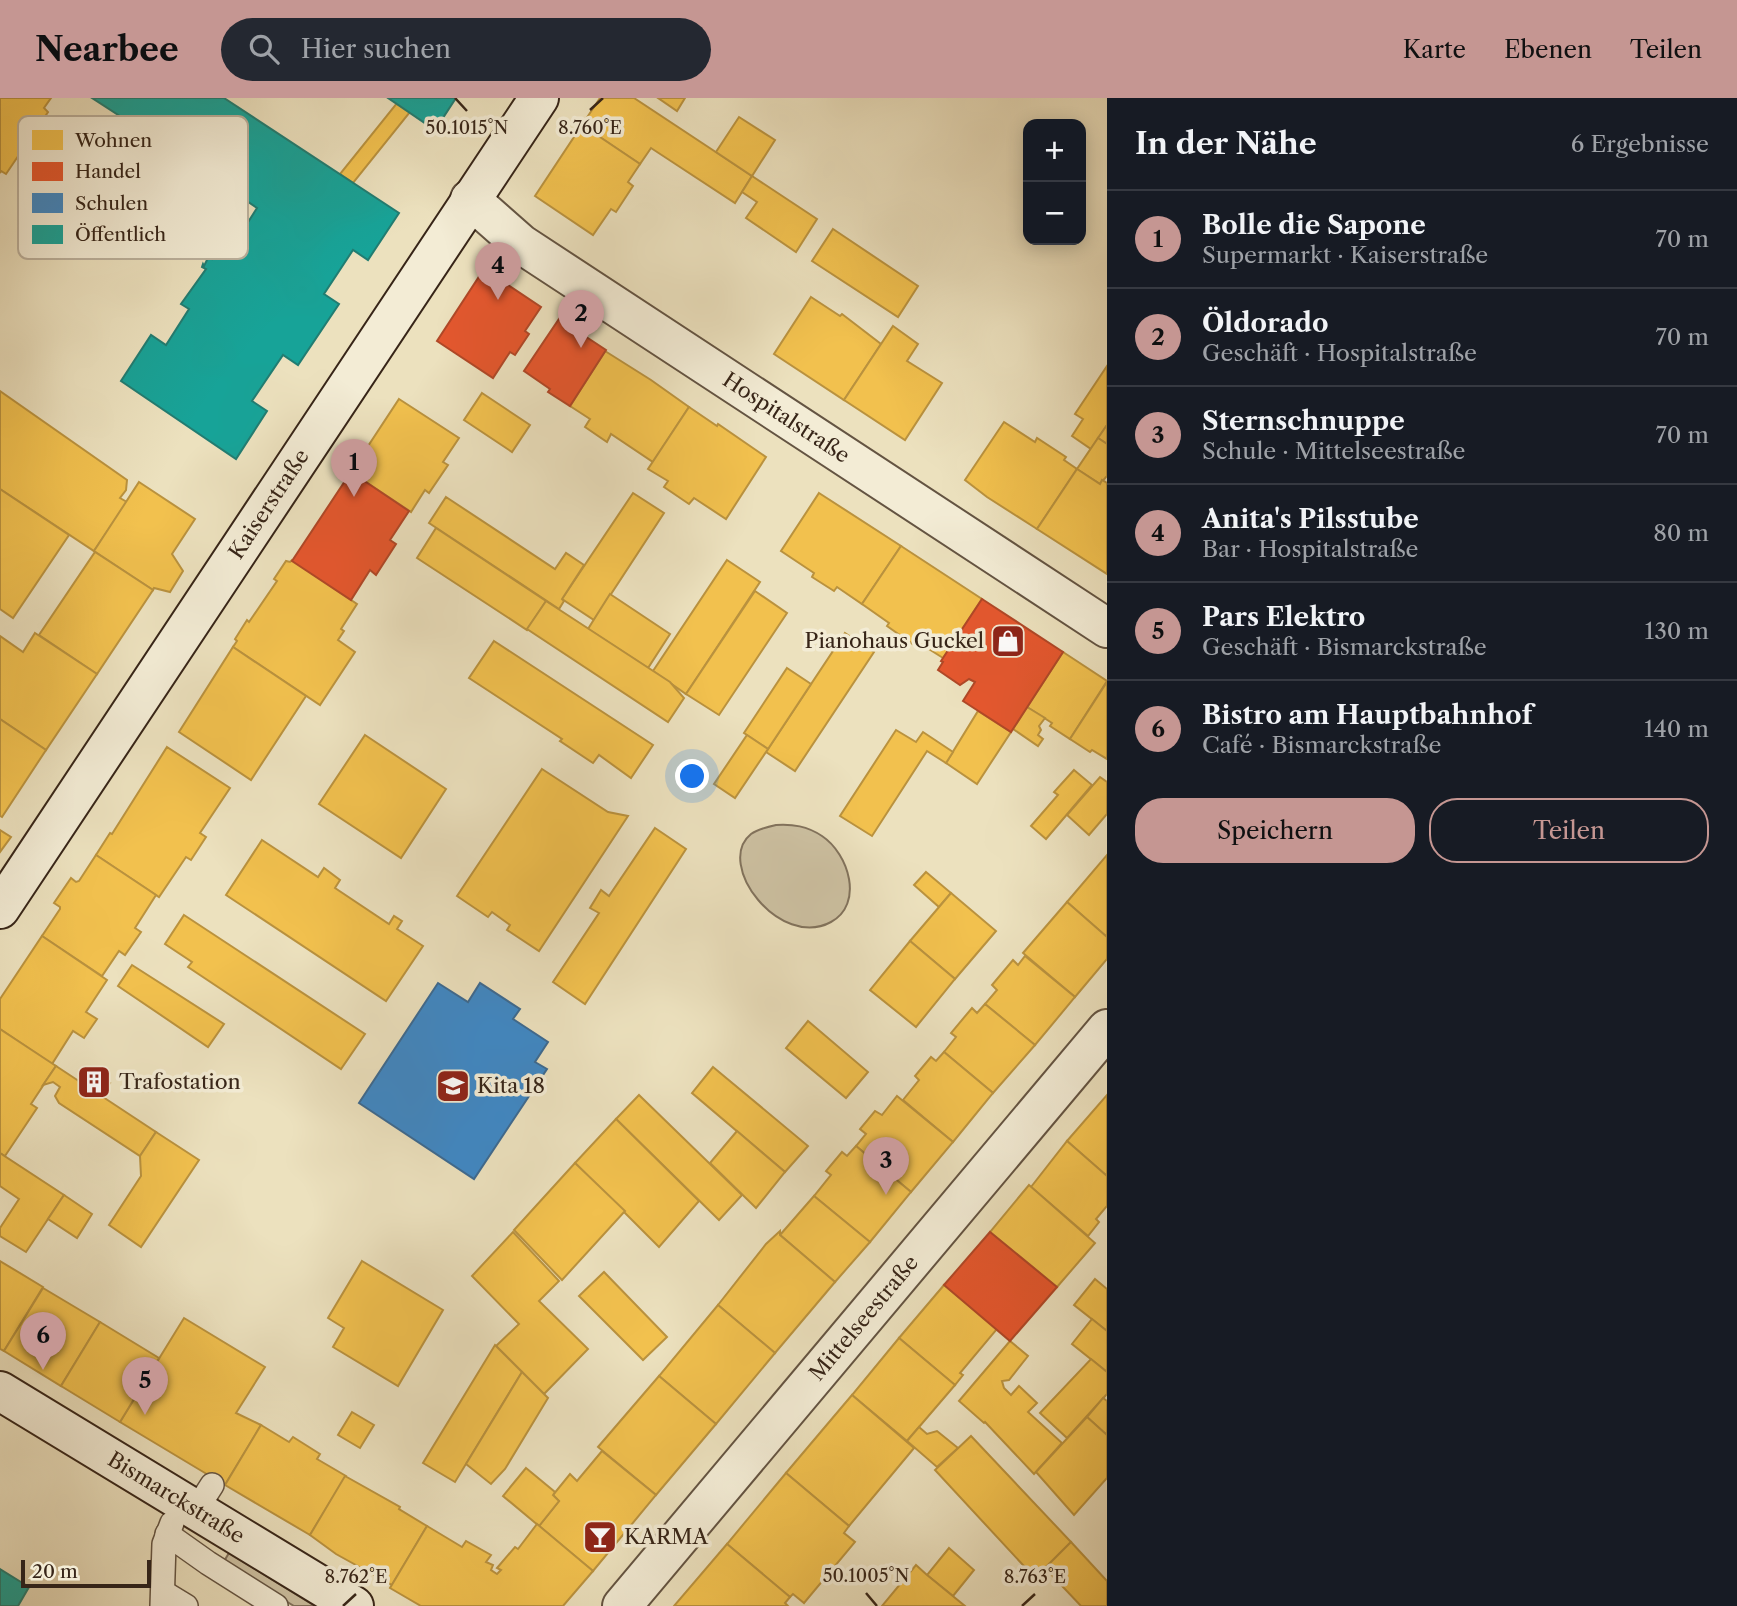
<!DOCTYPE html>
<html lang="de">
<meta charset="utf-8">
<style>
:root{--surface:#171b24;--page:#242831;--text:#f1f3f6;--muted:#9ea1a6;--line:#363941;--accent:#c59692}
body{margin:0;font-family:"Libre Caslon Text",serif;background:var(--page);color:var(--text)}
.controls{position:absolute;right:21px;top:21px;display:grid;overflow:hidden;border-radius:14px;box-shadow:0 4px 18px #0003}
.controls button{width:63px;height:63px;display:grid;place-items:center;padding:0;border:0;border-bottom:2px solid var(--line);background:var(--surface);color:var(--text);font:35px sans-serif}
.scale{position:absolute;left:21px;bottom:18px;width:130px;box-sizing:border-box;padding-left:7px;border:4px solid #372518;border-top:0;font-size:19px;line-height:24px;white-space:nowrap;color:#372518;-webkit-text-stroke:5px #f3ecd5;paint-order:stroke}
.you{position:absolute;left:693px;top:679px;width:24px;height:24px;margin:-18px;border:5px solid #fff;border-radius:50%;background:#1a73e8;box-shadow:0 0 0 10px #1a73e833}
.badge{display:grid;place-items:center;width:46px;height:46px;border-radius:50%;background:var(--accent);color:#111;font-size:23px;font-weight:700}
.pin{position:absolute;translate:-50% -58px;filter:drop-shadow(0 2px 4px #0008)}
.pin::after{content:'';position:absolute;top:37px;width:24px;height:21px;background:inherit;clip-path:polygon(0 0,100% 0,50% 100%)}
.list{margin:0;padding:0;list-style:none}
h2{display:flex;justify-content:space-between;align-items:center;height:91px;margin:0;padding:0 28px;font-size:30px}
h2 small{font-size:23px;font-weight:400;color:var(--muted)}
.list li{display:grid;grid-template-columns:46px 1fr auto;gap:21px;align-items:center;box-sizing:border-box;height:98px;padding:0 28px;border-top:2px solid var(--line)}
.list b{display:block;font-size:26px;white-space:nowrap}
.list p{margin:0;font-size:23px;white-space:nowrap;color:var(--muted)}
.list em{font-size:23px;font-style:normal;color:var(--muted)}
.actions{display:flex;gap:14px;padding:21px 28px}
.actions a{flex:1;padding:16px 0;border:2px solid var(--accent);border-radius:28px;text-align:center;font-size:24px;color:var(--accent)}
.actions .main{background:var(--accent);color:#111}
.icon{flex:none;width:38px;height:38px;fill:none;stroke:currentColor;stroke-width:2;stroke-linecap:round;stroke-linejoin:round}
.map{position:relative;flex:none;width:1107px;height:1508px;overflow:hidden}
header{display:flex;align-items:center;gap:42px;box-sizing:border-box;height:98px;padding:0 35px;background:var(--accent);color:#111}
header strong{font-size:33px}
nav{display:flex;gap:38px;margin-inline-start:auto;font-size:24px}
.search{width:490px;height:63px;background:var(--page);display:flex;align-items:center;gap:18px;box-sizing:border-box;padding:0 24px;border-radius:38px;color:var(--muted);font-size:26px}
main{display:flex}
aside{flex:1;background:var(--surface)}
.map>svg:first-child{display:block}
</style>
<header>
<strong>Nearbee</strong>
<div class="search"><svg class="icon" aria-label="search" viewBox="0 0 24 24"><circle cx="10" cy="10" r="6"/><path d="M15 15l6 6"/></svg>Hier suchen</div>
<nav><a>Karte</a><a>Ebenen</a><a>Teilen</a></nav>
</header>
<main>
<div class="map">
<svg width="1107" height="1508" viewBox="0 0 1107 1508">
<rect width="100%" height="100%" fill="#ece1be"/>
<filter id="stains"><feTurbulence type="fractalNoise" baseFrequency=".00286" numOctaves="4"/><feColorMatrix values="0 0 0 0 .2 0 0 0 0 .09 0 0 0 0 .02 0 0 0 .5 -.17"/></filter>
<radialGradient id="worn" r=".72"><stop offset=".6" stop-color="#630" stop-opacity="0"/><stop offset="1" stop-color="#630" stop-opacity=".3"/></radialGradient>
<g fill="#cdc1a2" stroke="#82735d" stroke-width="2">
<path d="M776 727C793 726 807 728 822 738 849 756 864 806 831 824 780 852 714 766 751 736 758 731 767 729 776 727Z"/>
<path d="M229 1455 315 1508H294L223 1465Z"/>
</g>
<g fill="#f2c14e" stroke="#ba923e" stroke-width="2">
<path d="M0 0H51L44 10 48 14 6 76 1 73 0 75Z"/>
<path d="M600 0H634L752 78 735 105 651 50 640 66 582 27Z"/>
<path d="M658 0H685L677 13Z"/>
<path d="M397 5 410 14 353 85 340 76Z"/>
<path d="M739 19 775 42 752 78 716 54Z"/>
<path d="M582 27 640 66 628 84 633 88 616 114 611 111 593 137 535 98Z"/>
<path d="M752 78 817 121 796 154 746 120 757 104 742 94Z"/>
<path d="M833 131 918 188 898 219 812 163Z"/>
<path d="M811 199 840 218 842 216 881 246 844 302 774 256Z"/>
<path d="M893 228 918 246 907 263 942 285 905 342 844 302Z"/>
<path d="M605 253 651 282 689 309 653 364 611 336 607 344 585 329 590 321 570 308Z"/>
<path d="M1107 268V327L1091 351 1072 338 1083 321 1075 316Z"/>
<path d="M0 293 127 382 126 392 120 400 127 404 94 453 0 391Z"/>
<path d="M482 295 530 327 512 354 464 322Z"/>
<path d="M399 301 459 340 443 364 448 367 429 395 425 392 411 414 351 374Z"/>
<path d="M689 309 717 328 718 326 766 359 726 421 694 400 689 406 664 389 668 383 648 371Z"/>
<path d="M1004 324 1035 344 1037 340 1066 359 1064 362 1077 371 1037 431 987 399 965 382Z"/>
<path d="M1107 327V346L1098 340Z"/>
<path d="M1098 340 1107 346V378L1100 386 1077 371Z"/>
<path d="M1077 371 1100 386 1102 382 1107 385V476L1037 431Z"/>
<path d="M139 384 195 421 172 456 183 473 170 494 154 490 153 492 94 453Z"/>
<path d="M0 391 69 437 13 520 0 511Z"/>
<path d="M633 395 664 415 594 522 562 501Z"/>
<path d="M819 395 901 448 862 506 837 489 834 493 812 479 814 475 781 453Z"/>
<path d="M446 399 555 471 566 455 584 467 562 501 564 503 559 511 429 425Z"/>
<path d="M436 430 546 503 527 532 417 460Z"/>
<path d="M901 448 982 501 943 560 916 543 914 547 887 528 889 525 862 506Z"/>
<path d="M95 454 153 492 97 576 39 537Z"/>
<path d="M292 462 357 506 341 531 344 533 338 542 355 554 320 607 233 549 237 543 235 541 247 522 249 524 277 483 274 481 286 463 290 464Z"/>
<path d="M727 462 760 484 686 596 653 573Z"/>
<path d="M755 493 787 515 719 617 686 596Z"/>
<path d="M610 496 670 536 648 570 588 531Z"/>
<path d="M546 503 670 584 684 600 668 624 527 531Z"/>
<path d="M35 535 97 576 46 652 0 621V538L23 554Z"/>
<path d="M845 535 874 554 795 673 766 654Z"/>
<path d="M494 543 653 647 631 680 599 657 593 665 560 643 562 641 469 580Z"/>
<path d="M233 549 306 598 251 682 179 634Z"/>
<path d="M1063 554 1107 583 1070 641 1050 628 1052 625 1027 609Z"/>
<path d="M787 570 811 586 768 651 744 635Z"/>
<path d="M1107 584V661L1092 652 1090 654 1070 641Z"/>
<path d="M1027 609 1045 620 1039 628 1041 632 1038 637 1043 641 1038 648 1013 631Z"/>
<path d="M978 613 1011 634 977 686 946 665Z"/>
<path d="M0 621 46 652 2 719 0 718Z"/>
<path d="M896 632 916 644 923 634 953 654 946 665 927 653 872 738 840 718Z"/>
<path d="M365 637 446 691 401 760 319 706Z"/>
<path d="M747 637 768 651 735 700 714 686Z"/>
<path d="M167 649 230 690 200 735 206 739 191 762 186 759 159 799 96 757 110 735 112 736Z"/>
<path d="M542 671 608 714 628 718 539 853 507 832 510 827 492 814 488 819 457 798Z"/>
<path d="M1074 672 1092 687 1046 741 1031 728 1058 697 1054 694Z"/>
<path d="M1100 679 1107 684V716L1089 737 1067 717Z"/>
<path d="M655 730 686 751 585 906 553 884 599 815 590 810 601 792 609 798Z"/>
<path d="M0 732 11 739 0 754Z"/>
<path d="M262 742 318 779 324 770 340 782 335 790 389 826 394 818 402 823 397 831 423 848 386 903 226 797Z"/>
<path d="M96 757 156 797 135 830 141 834 125 857 119 853 102 878 42 838 60 811V809L54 805 71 780 76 784 79 783Z"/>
<path d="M1107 757V839L1067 804Z"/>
<path d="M926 774 951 795 939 809 914 787Z"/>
<path d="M951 795 996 833 955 881 910 843Z"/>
<path d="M1067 804 1107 839V861L1075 899 1023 855Z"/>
<path d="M184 817 365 936 341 971 188 869 192 864 165 846Z"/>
<path d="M42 838 107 882 86 914 97 921 84 940 73 933 52 966 0 931V901Z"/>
<path d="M910 843 955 881 916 929 870 892Z"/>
<path d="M1025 858 1075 899 1035 947 985 906 997 892 992 887 1013 862 1018 867Z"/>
<path d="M132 867 224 926 208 949 118 888Z"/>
<path d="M985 906 1035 947 993 995 944 954 956 939 951 935 972 910 977 915Z"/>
<path d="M808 923 868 974 846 1000 786 950Z"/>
<path d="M0 931 56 968 31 1006 37 1010 5 1058 0 1055Z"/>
<path d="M944 954 993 995 953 1044 903 1002 919 982 915 978 931 959 936 963Z"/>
<path d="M56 968 156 1034 140 1058 59 1005 55 998 60 989 53 984 43 987Z"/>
<path d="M713 969 808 1048 785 1074 692 995Z"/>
<path d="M87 970 110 985 101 998 79 983Z"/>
<path d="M639 997 742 1097 719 1122 616 1021Z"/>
<path d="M1107 997V1078L1067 1043Z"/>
<path d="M897 998 953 1044 911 1094 856 1048 866 1036 860 1031 875 1013 882 1017Z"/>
<path d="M616 1021 699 1103 659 1149 575 1065Z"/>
<path d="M737 1033 785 1074 756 1110 710 1065Z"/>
<path d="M156 1034 199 1062 141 1149 109 1127 141 1078 140 1058Z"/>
<path d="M1067 1043 1107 1078V1108L1096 1121 1099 1124 1088 1138 1031 1089Z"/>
<path d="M856 1048 911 1094 870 1144 814 1098 831 1077 826 1073 842 1054 847 1058Z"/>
<path d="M0 1055 64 1097 26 1154 0 1138V1130L19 1101 0 1088Z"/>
<path d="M575 1065 625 1113 562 1182 514 1132Z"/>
<path d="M1029 1087 1095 1145 1057 1189 990 1134Z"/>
<path d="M64 1097 92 1116 77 1140 48 1121Z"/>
<path d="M814 1098 870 1144 835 1184 780 1137Z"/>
<path d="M780 1133V1137L835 1184 775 1255 718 1207 766 1146Z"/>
<path d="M513 1134 559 1183 539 1203 588 1251 544 1296 496 1248 519 1226 472 1178Z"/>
<path d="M0 1163 43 1189 4 1253 0 1251Z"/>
<path d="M362 1163 443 1212 398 1288 333 1249 344 1230 328 1220Z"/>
<path d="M604 1174 667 1239 643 1262 579 1198Z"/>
<path d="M1095 1181 1107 1191V1233L1074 1207Z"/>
<path d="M944 1187 997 1231 960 1275 963 1277 955 1287 899 1240Z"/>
<path d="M43 1190 100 1224 61 1288 4 1253Z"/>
<path d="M718 1207 775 1255 716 1326 659 1278Z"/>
<path d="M184 1220 265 1269 236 1315 261 1327 225 1387 120 1324Z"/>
<path d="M1092 1221 1107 1233V1274L1072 1246Z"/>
<path d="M100 1224 159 1260 120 1324 61 1288Z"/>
<path d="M899 1240 955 1287 907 1343 852 1297Z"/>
<path d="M1010 1243 1028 1258 1009 1282 1002 1283 1004 1290 1011 1297 1019 1288 1037 1305 1028 1314 1062 1345 1034 1376 985 1324 984 1325 959 1303Z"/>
<path d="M495 1247 522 1274 455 1384 423 1365Z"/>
<path d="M1091 1261 1107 1274V1296L1067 1340 1040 1315Z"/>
<path d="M522 1274 548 1300 505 1371 491 1386 466 1366Z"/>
<path d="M659 1278 716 1326 656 1397 598 1349Z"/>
<path d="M852 1297 914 1350 849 1428 786 1375Z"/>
<path d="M1103 1300 1107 1303V1337L1087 1319Z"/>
<path d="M352 1314 374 1327 360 1350 338 1337Z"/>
<path d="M1087 1319 1107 1337V1380L1074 1417 1036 1374Z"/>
<path d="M261 1327 289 1344 293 1339 320 1356 317 1361 346 1378 310 1437 225 1387Z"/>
<path d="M919 1329 927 1336 937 1333 958 1350 937 1369 907 1343Z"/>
<path d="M971 1338 1071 1444 1035 1480 935 1372Z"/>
<path d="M602 1353 656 1397 593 1473 539 1428 559 1403 553 1397 570 1376 577 1383Z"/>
<path d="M526 1370 555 1394 553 1397 559 1403 539 1428 503 1398Z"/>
<path d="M786 1375 849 1428 844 1435 855 1444 804 1505 793 1496 790 1499 727 1446Z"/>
<path d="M345 1378 400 1409 399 1411 427 1428 392 1487 336 1456 310 1437Z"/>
<path d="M537 1426 593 1473 563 1508H421L390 1490 427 1428 462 1449 466 1443 491 1457 486 1464 493 1467 491 1472 497 1476 501 1472 497 1470 515 1449 518 1451Z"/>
<path d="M1071 1444 1107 1483V1508H1081L1045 1470Z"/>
<path d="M727 1446 790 1499 785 1505 788 1508H674Z"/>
<path d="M949 1450 974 1472 953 1498 927 1477Z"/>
<path d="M916 1467 927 1477 965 1508H882Z"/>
</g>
<g fill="#e4572e" stroke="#b04827" stroke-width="2">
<path d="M484 171 541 209 525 233 529 236 515 257 510 254 493 280 437 243Z"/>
<path d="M559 221 606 252 570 308 548 294 550 291 524 273Z"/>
<path d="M351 374 409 413 390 442 396 446 376 477 370 472 351 502 292 463Z"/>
<path d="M982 501 1063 554 1011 634 963 603 975 584 969 581 960 587 938 572 943 564 941 563Z"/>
<path d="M990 1134 1057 1189 1010 1243 944 1187Z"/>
</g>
<path fill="#3f88c5" stroke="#3d6a91" stroke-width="2" d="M438 885 468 904 480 885 520 911 513 921 548 944 535 964 547 971 474 1081 359 1005Z"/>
<g fill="#17a398" stroke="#217d72" stroke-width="2">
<path d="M92 0H224L399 115 368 162 353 152 324 196 339 206 298 267 283 257 252 303 267 313 236 361 121 283 151 237 166 247 189 211 181 206 206 171 202 169 203 166 204 168 209 158 212 161 234 126 243 132 257 110 219 84 212 93 200 100 188 101 172 96 163 86 158 72 159 61 166 48Z"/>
<path d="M388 0H456L435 32Z"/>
<path d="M0 1471 29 1489 18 1508H0Z"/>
</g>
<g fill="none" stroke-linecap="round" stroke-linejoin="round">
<g stroke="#645442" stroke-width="26">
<g id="lane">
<path d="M196 1412 212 1387"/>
<path d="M167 1436 208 1465 276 1508"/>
<path d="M163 1494 186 1508"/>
<path d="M162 1508 164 1446 172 1425"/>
</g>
</g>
<g stroke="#645442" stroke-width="42">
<g id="street">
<path id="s1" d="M470 101 521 146 1107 530"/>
<path id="s2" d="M622 1508 1107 931"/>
</g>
</g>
<g stroke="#372518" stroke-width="42">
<g id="secondary">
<path id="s3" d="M0 811 539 0"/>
<path id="s4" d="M0 1293 354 1508"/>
</g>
</g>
<use href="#lane" stroke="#f3ecd5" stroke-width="23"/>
<use href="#street" stroke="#f3ecd5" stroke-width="38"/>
<use href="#secondary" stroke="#f3ecd5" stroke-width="38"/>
</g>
<path fill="none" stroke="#372518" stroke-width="2.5" d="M455 0 467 13M590 12 603 0M866 1495 877 1508M343 1508 356 1496M1022 1508 1035 1496"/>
<defs>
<g id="shop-square" transform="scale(1.75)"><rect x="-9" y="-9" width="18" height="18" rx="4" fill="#8f2418" stroke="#f3ecd5"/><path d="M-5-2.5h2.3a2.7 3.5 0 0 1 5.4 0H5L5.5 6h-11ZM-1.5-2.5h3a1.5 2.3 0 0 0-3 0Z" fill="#fff"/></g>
<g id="building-square" transform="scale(1.75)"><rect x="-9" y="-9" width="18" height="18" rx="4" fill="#8f2418" stroke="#f3ecd5"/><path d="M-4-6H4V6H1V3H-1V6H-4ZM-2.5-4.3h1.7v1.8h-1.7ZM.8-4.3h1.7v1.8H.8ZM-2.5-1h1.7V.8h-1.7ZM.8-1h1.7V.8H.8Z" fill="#fff"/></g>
<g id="school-square" transform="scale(1.75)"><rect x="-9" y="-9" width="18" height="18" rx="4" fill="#8f2418" stroke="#f3ecd5"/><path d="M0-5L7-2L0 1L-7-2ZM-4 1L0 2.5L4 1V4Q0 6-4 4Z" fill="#fff"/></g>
<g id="bar-square" transform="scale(1.75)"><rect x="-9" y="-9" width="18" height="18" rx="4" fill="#8f2418" stroke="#f3ecd5"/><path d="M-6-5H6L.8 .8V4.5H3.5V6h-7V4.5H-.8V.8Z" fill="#fff"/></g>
</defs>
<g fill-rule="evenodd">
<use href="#shop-square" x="1008" y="543"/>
<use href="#building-square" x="94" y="984"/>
<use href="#school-square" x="453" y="988"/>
<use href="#bar-square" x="600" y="1439"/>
</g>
<g text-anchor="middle" stroke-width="7" stroke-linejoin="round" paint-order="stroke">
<g font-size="21" fill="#372518" stroke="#f3ecd5">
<text dy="7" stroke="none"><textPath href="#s1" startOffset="385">Hospitalstraße</textPath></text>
<text dy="7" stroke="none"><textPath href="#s3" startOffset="486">Kaiserstraße</textPath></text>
<text dy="7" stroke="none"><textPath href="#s2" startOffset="376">Mittelseestraße</textPath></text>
<text dy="7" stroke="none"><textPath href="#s4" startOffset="206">Bismarckstraße</textPath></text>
</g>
<g font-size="21" fill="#372518" stroke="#f3ecd5" text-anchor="start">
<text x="984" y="550" text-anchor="end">Pianohaus Guckel</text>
<text x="119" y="991">Trafostation</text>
<text x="477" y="995">Kita 18</text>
<text x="624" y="1446">KARMA</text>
</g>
</g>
<rect x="18" y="18" width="230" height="143" rx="10" fill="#f3ecd5" stroke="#bbb09c" stroke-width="2"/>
<rect x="32" y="32" width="31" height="20" fill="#f2c14e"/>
<rect x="32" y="64" width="31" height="19" fill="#e4572e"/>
<rect x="32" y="95" width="31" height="20" fill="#3f88c5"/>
<rect x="32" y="127" width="31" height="19" fill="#17a398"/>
<g font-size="19" fill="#372518">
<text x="75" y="49">Wohnen</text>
<text x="75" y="80">Handel</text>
<text x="75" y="112">Schulen</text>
<text x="75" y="143">Öffentlich</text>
</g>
<g font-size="18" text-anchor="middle" fill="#372518" stroke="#f3ecd5" stroke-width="7" stroke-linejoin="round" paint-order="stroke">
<text x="590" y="36">8.760°E</text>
<text x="467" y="36">50.1015°N</text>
<text x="866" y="1484">50.1005°N</text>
<text x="356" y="1485">8.762°E</text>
<text x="1035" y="1485">8.763°E</text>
</g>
<rect width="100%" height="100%" filter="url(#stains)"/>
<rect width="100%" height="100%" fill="url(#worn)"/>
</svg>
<div class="controls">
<button>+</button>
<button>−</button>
</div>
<div class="scale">20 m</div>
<div class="you"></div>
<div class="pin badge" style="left:354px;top:399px">1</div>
<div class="pin badge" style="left:581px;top:250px">2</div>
<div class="pin badge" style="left:886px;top:1097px">3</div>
<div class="pin badge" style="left:498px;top:202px">4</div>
<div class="pin badge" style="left:145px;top:1317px">5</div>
<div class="pin badge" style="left:43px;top:1272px">6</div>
</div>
<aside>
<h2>In der Nähe<small>6 Ergebnisse</small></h2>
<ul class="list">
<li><span class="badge">1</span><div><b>Bolle die Sapone</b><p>Supermarkt · Kaiserstraße</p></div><em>70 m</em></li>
<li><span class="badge">2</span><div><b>Öldorado</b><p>Geschäft · Hospitalstraße</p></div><em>70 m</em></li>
<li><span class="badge">3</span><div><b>Sternschnuppe</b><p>Schule · Mittelseestraße</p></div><em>70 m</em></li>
<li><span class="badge">4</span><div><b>Anita's Pilsstube</b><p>Bar · Hospitalstraße</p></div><em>80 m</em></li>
<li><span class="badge">5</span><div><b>Pars Elektro</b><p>Geschäft · Bismarckstraße</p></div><em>130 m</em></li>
<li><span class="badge">6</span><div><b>Bistro am Hauptbahnhof</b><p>Café · Bismarckstraße</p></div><em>140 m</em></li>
</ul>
<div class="actions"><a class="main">Speichern</a><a>Teilen</a></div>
</aside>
</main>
